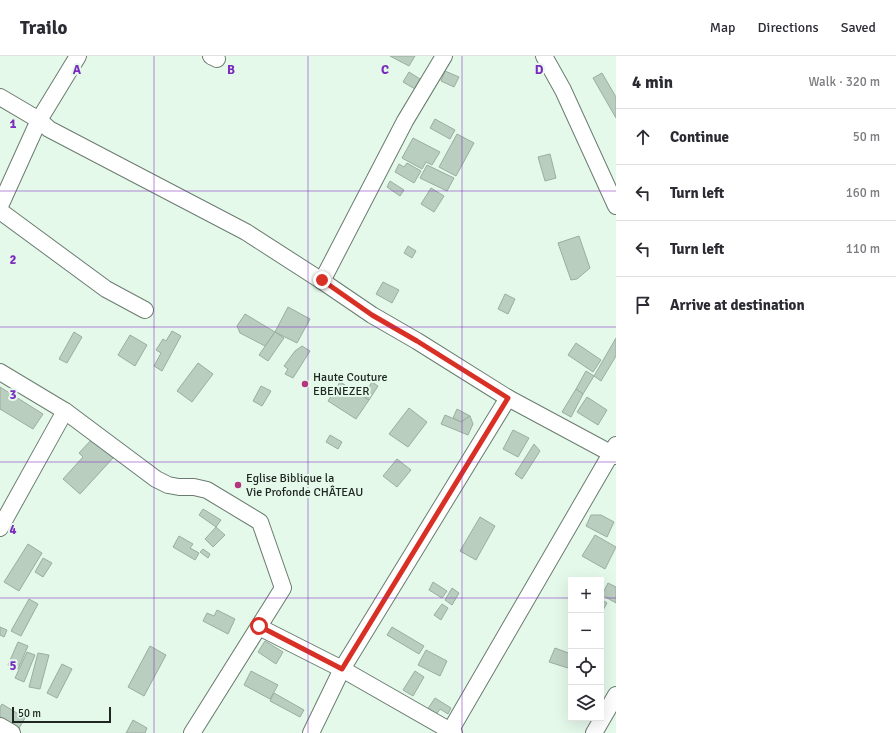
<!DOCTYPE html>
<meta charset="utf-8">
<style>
:root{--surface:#fff;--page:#f2f2f3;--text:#2b2b33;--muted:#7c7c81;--line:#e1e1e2}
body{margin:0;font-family:Signika,sans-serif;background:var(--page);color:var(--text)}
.controls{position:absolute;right:12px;bottom:12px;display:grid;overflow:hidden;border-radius:0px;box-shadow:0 4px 16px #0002}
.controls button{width:36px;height:36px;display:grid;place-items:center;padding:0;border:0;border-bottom:1px solid var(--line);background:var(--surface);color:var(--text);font:20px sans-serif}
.scale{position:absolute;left:12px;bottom:10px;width:99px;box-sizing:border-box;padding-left:4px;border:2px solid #202722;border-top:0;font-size:11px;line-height:14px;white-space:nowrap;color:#202722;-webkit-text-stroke:3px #e5f9eb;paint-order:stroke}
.stop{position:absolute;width:12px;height:12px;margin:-9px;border:3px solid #d93025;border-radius:50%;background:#fff}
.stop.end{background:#d93025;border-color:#fff;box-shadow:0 1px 4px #0008}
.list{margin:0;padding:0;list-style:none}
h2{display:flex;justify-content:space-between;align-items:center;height:52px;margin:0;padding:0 16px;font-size:17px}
h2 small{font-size:13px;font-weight:400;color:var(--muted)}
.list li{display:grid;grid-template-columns:26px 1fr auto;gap:12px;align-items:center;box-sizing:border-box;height:56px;padding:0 16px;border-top:1px solid var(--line)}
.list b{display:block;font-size:15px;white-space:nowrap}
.list em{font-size:13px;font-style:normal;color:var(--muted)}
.icon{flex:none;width:22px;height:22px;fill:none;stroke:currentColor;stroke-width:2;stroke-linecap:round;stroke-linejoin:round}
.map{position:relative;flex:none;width:616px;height:677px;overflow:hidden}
header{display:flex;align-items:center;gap:24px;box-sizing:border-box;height:56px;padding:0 20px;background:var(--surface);border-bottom:1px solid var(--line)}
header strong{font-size:19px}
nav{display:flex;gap:22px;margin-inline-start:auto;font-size:14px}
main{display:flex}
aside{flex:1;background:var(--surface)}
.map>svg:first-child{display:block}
</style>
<header>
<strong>Trailo</strong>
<nav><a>Map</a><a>Directions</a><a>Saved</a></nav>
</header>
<main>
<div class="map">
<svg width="616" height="677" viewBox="0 0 616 677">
<rect width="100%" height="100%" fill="#e5f9eb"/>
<g fill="#bacec0" stroke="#9aada0">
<path d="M390 0H415L409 10Z"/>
<path d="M445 15 459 21 454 31 441 25Z"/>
<path d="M409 16 420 23 415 33 403 26Z"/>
<path d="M602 17 616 41V62L593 22Z"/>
<path d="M435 63 455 74 450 83 430 72Z"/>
<path d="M457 78 474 87 456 120 439 111Z"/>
<path d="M413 82 440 96 432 109 426 106 422 113 402 102Z"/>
<path d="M550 98 556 122 545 125 538 101Z"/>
<path d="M407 107 421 115 414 127 395 116 399 108 404 111Z"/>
<path d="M427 109 454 122 447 135 420 122Z"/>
<path d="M390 125 404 134 400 140 387 131Z"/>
<path d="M431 132 444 140 434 156 421 148Z"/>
<path d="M579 180 590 212 577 223 571 224 558 187Z"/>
<path d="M408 190 416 195 412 202 404 197Z"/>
<path d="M383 226 399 234 392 247 376 238Z"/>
<path d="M505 238 515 243 508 258 498 253Z"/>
<path d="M288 251 310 263 297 287 275 276Z"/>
<path d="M245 258 275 276 265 290 240 277 237 270Z"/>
<path d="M172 275 181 280 162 315 154 310 161 297 156 294 163 283 166 285Z"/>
<path d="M74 276 82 281 67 307 59 303Z"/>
<path d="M275 276 284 282 268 305 259 299Z"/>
<path d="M130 279 147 289 135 310 118 299Z"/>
<path d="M616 282V300L601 325 594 320Z"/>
<path d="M576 287 601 304 593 316 568 299Z"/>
<path d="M302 290 310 295 293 322 285 318 288 313 284 310 295 295Z"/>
<path d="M198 307 213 318 192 346 177 335Z"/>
<path d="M586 315 594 320 583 338 576 333Z"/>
<path d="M340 326 369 344 356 363 328 345Z"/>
<path d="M372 326 378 330 369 344 363 340Z"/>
<path d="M261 330 271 335 262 350 253 345Z"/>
<path d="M0 331 43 358 33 373 0 353Z"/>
<path d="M576 333 583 338 571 361 562 356Z"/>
<path d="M587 341 607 354 598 369 577 356Z"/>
<path d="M409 352 427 366 408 391 389 378Z"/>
<path d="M457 353 470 360 461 366 453 362Z"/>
<path d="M445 359 461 366 470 360 473 368 468 379 441 368Z"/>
<path d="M513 374 529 382 518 401 503 393Z"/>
<path d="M330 379 342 386 338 393 326 386Z"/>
<path d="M92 383 113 402 80 438 63 423 83 401 79 397Z"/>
<path d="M534 388 540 395 522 423 515 418Z"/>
<path d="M397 403 411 414 397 431 383 420Z"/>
<path d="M203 453 221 464 216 471 199 459Z"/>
<path d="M591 459H601L614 466 607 481 586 470Z"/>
<path d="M480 461 495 470 476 504 460 495Z"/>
<path d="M216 471 225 479 213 491 205 483Z"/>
<path d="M595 479 616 491 605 513 582 500Z"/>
<path d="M179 480 193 488 190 492 199 497 195 504 173 491Z"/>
<path d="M28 488 42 497 19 535 4 526Z"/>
<path d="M203 493 210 498 208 502 200 496Z"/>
<path d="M43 502 52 507 43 521 35 516Z"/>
<path d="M433 526 447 535 442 542 429 534Z"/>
<path d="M608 527 616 531V547L602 539Z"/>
<path d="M452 532 459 537 452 549 445 544Z"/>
<path d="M29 543 38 548 21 580 11 575Z"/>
<path d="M601 543 607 547 601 558Z"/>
<path d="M442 548 448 552 441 564 434 559Z"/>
<path d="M217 554 235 563 228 578 203 565 207 557 214 560Z"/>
<path d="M0 571 7 574 4 581 0 579Z"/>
<path d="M392 571 424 590 419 598 387 579Z"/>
<path d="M265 585 283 596 276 608 258 596Z"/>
<path d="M18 586 28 590 18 613 8 609Z"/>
<path d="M150 590 166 599 144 640 128 631Z"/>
<path d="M555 592 571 598V603L568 612 549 606Z"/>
<path d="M426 594 447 605 440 620 418 609Z"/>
<path d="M27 596 35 599 24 626 15 622Z"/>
<path d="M38 597 49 599 40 633 29 631Z"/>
<path d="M62 608 72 613 57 642 47 637Z"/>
<path d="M251 615 278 629 270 643 244 629Z"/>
<path d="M415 615 424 621 413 640 403 634Z"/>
<path d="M274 637 304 654 300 661 270 645Z"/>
<path d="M435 642 451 652 448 658 440 653 436 659 427 654Z"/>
<path d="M2 648 25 662 18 674 0 664V651Z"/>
<path d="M133 664 147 672 145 677H126Z"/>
</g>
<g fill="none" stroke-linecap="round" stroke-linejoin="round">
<g stroke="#6a7c70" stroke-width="18">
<g id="minor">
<path d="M211 0 217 3"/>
<path d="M544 0 563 34 616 150"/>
<path d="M0 41 39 64 49 73 246 176 322 225 372 259 417 285 508 342 616 400"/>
<path d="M0 150 39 64 78 0"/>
<path d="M0 155 106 233 145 254"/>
<path d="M322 225 405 65 444 0"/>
<path d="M0 316 65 355 156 423 168 429 179 431H194L207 434 260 466 283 532 192 677"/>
<path d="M0 472 65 355"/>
<path d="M259 571 342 613 454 677"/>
<path d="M0 670 12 677"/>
<path d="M311 677 342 613 508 342"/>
<path d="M449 677 616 389"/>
<path d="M594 677 616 639"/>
</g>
</g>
<use href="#minor" stroke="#fff" stroke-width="16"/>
</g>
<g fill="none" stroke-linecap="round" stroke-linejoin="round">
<path stroke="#d93025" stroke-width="5" d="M259 570 342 613 508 342 417 285 372 259 322 224"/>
</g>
<path fill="none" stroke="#7b2cbf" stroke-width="1" stroke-opacity="0.55" d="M154 0V677M308 0V677M462 0V677M0 135H616M0 271H616M0 406H616M0 542H571M601 542H616"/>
<g fill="#b5347f" stroke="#e5f9eb" stroke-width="1.5">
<circle cx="305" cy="328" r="4"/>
<circle cx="238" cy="429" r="4"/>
</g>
<g text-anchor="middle" stroke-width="4" stroke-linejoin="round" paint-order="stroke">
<g font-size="12" fill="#202722" stroke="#e5f9eb" text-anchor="start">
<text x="313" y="325">Haute Couture<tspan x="313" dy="14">EBENEZER</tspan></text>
<text x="246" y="426">Eglise Biblique la<tspan x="246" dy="14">Vie Profonde CHÂTEAU</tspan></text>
</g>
</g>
<g font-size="13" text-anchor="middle" font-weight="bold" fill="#7b2cbf" stroke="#e5f9eb" stroke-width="4" stroke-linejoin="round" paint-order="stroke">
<text x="77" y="18">A</text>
<text x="231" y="18">B</text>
<text x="385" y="18">C</text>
<text x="539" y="18">D</text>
<text x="13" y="72">1</text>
<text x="13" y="208">2</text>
<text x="13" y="343">3</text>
<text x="13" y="478">4</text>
<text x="13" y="614">5</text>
</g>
</svg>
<div class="controls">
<button>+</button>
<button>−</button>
<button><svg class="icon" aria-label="locate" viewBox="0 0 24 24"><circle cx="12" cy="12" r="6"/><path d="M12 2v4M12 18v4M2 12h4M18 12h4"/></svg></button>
<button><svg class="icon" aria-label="layers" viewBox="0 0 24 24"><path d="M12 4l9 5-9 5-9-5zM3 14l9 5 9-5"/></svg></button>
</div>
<div class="scale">50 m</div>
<div class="stop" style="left:259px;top:570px"></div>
<div class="stop end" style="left:322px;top:224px"></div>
</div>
<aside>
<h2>4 min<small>Walk · 320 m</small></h2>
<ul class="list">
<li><svg class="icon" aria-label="ahead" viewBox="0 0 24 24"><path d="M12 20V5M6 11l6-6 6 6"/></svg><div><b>Continue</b></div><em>50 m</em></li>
<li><svg class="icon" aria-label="left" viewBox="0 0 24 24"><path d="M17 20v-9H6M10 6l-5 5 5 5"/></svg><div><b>Turn left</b></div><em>160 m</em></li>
<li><svg class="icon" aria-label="left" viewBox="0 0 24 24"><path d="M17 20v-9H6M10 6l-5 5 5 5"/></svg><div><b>Turn left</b></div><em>110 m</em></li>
<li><svg class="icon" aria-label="arrive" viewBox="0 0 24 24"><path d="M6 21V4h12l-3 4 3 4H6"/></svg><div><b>Arrive at destination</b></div></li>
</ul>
</aside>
</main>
